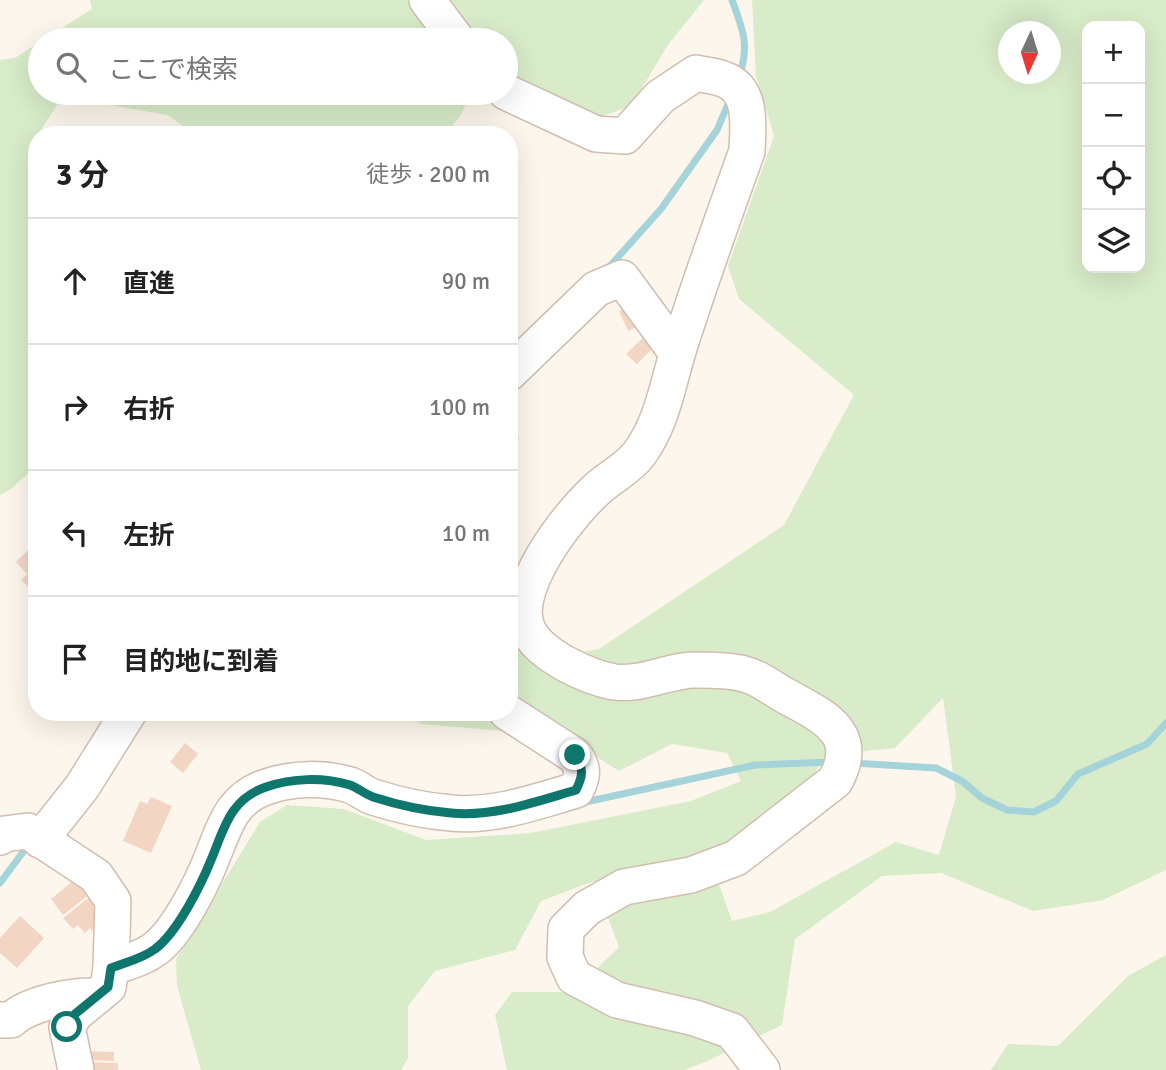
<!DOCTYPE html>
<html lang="ja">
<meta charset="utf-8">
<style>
:root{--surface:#fff;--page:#f2f2f2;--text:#222;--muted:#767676;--line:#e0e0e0}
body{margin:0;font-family:Signika,"Noto Sans JP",sans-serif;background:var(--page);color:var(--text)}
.controls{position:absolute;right:21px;top:21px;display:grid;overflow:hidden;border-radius:14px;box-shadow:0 7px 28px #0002}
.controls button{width:63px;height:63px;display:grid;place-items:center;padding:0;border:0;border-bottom:2px solid var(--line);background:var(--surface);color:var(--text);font:35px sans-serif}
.compass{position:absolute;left:998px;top:21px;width:63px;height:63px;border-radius:50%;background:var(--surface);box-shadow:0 7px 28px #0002;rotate:184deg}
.stop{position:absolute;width:21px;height:21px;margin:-16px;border:5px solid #0f766e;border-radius:50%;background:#fff}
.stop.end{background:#0f766e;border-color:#fff;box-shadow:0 2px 7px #0008}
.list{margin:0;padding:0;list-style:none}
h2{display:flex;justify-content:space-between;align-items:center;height:91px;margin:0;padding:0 28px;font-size:30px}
h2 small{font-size:23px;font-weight:400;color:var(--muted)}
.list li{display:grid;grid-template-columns:46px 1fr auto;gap:21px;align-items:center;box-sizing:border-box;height:126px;padding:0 28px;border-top:2px solid var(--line)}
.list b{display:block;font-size:26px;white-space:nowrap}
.list em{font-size:23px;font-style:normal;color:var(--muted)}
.icon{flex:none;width:38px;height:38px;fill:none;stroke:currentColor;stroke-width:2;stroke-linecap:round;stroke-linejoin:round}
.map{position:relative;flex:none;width:1166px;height:1070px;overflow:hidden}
.search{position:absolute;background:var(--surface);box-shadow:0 7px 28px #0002;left:28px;top:28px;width:490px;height:77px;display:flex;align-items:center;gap:18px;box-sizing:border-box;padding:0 24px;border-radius:38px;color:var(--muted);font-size:26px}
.panel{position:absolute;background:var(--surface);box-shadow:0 7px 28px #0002;left:28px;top:126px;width:490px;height:595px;border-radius:28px}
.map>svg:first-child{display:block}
</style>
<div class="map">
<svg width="1166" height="1070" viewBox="0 0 1166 1070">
<rect width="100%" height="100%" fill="#fdf6ec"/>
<g fill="#d8ecc9" fill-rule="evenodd">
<path d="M90 0H704L668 45 631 106 599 117 506 70V40H43L92 9Z"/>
<path d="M752 0H1166V870L1103 900 1033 911 941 873 882 876 795 939 782 1025 705 1062 684 1070H507L495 1015 512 992H573L619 947 594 881 541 901 515 950 435 971 408 1006V1058L401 1070H201L177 986 176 959 260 822 287 805 344 809 426 840 531 833 691 801 741 781 727 753 672 744 619 771 564 736 421 724 408 712H509V639L531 661 599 649 784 525 854 395 739 299 728 266 774 136 756 76ZM1087 26H1140V268H1087ZM1009 32H1050V74H1009ZM943 698 956 796 939 855 896 842 770 912 732 921 709 856 809 782 826 755 895 748Z"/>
<path d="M40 42V93H471L460 116 444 135H194L168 115 62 97 41 130V135H37V465L11 489 0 495V60L15 58Z"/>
<path d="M1166 955V1070H991L1008 1044 1058 1046 1128 976Z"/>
</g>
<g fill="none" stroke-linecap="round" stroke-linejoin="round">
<g stroke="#a5d3da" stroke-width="7">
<path d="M732 0C743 30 750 45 739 77"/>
<path d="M610 266 661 209 717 130 731 97"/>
<path d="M853 763 936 768 962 781 982 798 1007 810 1034 812 1056 801 1078 774 1147 744 1166 723"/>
<path d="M581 803 755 765 831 762"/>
<path d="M0 883 29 844"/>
</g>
</g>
<g fill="#f3d5c3">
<path d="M632 305 641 325 628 331 619 311Z"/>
<path d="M644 337 654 347 637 364 626 354Z"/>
<path d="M513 418 519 439 509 442V419Z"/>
<path d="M29 549 37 557V595L21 580 27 574 16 562Z"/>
<path d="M185 743 198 754 183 773 170 762Z"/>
<path d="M151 797 172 806 151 853 123 841 140 801 147 804Z"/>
<path d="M78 877 91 893 63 915 51 899Z"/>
<path d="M96 892 97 938 90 928 85 933 78 925 73 929 63 918Z"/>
<path d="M20 916 44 938 17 968 0 953V938Z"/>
<path d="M84 1051 114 1052V1061L84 1060Z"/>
<path d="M90 1062 118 1063V1070H90Z"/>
</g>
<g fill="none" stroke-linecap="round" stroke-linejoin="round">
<g stroke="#d1beb0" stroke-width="38">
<g id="minor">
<path d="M427 0 457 40"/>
<path d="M506 92 596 134 625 136 660 97 696 73C705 75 715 76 723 79 753 89 748 126 747 151 723 218 699 284 678 351 667 387 662 423 639 454 628 469 608 478 595 491 567 517 507 593 529 632 542 656 587 677 614 682 642 686 671 669 697 670 711 670 730 670 744 674 758 677 773 689 786 696 822 716 862 732 835 781L736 858 691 875 624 887 587 908 566 929 565 957 574 977 617 1000 695 1018 732 1031 762 1070"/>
<path d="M509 373 596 289 622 278 677 353"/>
<path d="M0 837 4 834 28 831 96 876 113 901 111 968 108 987 75 1014 67 1027 76 1070"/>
<path d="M40 840 82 787 129 712"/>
<path d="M111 968C126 962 142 959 155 949 177 933 201 885 211 860 224 829 230 799 266 787 292 778 323 777 350 785 358 788 365 794 373 797 398 805 426 811 451 813 494 817 535 802 576 790 583 776 584 769 575 756L507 712"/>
<path d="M0 1020H11C29 1003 73 995 97 996"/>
</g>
</g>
<use href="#minor" stroke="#fff" stroke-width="35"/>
</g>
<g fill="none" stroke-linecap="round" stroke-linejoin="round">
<path stroke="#0f766e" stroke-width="9" d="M67 1027 75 1014 108 987 111 968C126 962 142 959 155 949 177 933 201 885 211 860 224 829 230 799 266 787 292 778 323 777 350 785 358 788 365 794 373 797 398 805 426 811 451 813 494 817 535 802 576 790 583 776 584 769 575 755"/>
</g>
</svg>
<div class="controls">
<button>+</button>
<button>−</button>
<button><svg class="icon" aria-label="locate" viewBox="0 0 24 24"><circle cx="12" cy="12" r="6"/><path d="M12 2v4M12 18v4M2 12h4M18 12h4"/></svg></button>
<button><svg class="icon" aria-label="layers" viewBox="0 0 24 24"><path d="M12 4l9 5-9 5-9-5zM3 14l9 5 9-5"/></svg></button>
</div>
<svg class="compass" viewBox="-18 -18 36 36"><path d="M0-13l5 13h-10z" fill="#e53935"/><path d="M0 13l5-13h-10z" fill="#767676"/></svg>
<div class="stop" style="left:67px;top:1027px"></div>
<div class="stop end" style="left:575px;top:755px"></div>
<div class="search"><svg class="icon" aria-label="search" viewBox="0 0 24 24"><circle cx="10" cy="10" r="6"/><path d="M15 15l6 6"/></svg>ここで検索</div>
<section class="panel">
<h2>3 分<small>徒歩 · 200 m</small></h2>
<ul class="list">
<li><svg class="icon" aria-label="ahead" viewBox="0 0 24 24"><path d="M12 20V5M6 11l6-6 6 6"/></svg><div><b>直進</b></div><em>90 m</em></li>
<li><svg class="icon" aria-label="right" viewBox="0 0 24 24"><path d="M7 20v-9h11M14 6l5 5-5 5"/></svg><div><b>右折</b></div><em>100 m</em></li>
<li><svg class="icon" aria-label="left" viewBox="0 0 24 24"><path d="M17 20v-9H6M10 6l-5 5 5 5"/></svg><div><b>左折</b></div><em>10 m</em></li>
<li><svg class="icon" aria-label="arrive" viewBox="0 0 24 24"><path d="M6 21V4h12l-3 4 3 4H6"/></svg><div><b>目的地に到着</b></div></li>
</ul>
</section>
</div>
